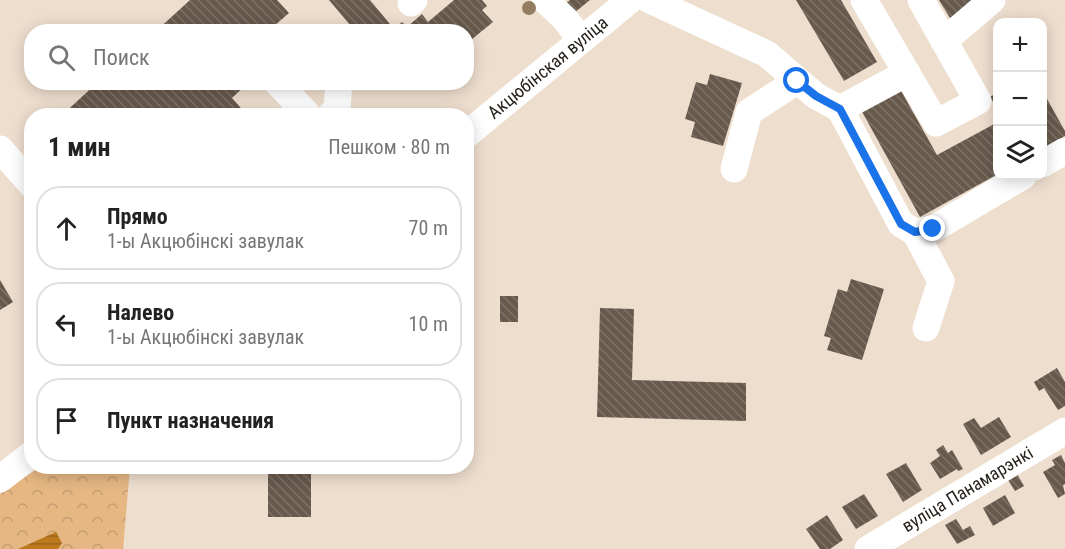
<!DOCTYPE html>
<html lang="ru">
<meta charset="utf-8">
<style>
:root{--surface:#fff;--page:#f6f6f6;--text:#222;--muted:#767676;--line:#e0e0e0}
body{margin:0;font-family:"Roboto Condensed",sans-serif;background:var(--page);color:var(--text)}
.controls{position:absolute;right:18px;top:18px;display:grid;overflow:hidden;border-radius:12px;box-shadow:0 3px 15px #0003}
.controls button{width:54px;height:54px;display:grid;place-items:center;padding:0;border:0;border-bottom:2px solid var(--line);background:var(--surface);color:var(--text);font:30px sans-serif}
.stop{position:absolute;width:18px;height:18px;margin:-14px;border:4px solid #1a73e8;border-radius:50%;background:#fff}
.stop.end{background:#1a73e8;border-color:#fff;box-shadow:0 2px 6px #0008}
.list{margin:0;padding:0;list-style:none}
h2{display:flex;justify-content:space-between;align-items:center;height:78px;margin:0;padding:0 24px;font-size:26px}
h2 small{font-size:20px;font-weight:400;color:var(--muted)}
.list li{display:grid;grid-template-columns:39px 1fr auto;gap:18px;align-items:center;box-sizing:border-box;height:84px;margin:0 12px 12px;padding:0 12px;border:2px solid var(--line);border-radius:24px}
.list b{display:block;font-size:22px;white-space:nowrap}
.list p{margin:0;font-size:20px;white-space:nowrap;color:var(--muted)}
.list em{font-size:20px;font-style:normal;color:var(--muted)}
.icon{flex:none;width:33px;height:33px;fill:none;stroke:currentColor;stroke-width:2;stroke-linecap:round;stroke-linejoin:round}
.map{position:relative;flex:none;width:1065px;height:549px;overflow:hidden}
.search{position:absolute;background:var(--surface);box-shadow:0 3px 15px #0003;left:24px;top:24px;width:450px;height:66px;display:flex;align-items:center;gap:15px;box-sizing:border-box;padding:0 21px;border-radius:24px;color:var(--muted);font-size:22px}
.panel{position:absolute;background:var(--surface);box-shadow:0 3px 15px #0003;left:24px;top:108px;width:450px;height:366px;border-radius:24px}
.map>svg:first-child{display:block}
</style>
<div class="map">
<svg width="1065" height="549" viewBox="0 0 1065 549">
<defs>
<pattern id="park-crowns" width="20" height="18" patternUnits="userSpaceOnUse" patternTransform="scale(1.5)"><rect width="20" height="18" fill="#e6b783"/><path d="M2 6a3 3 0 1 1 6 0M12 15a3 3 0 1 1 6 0" fill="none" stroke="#c59d71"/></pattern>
<pattern id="water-rules" width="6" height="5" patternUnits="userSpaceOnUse" patternTransform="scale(1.5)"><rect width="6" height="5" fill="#bc7a1d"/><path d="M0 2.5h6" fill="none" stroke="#996419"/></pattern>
<pattern id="building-back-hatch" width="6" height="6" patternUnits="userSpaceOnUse" patternTransform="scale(1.5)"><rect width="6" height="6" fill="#675a4c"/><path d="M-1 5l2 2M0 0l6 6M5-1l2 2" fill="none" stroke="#7d7268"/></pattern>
</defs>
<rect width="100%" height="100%" fill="#eedece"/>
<path fill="url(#park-crowns)" d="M40 467H130L123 549H0V494Z"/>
<path fill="url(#water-rules)" d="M56 532 62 543 58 549H18Z"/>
<g fill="url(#building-back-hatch)">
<path d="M190 0H277L289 13 274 26 279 32H155Z"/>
<path d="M329 0H370L394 29 402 22 407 27 422 14 428 22 454 0H482L487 6 482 10 493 22 466 44V32H356Z"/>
<path d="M570 0H590L574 13 566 3Z"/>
<path d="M796 0H841L877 62 844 81Z"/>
<path d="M939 0H981L950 18Z"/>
<path d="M710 74 742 83 723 146 691 137 695 122 685 119 696 82 707 85Z"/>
<path d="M98 82H249L232 98 248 116H61Z"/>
<path d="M899 87 937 155 998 122V174L920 217 860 108Z"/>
<path d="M1042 90 1065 131V136L1042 149Z"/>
<path d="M998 92V110L990 97Z"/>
<path d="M851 279 884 289 862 360 827 350 831 338 824 336 838 289 847 292Z"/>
<path d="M0 280 13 302 0 310Z"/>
<rect x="500" y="296" width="18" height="26"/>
<path d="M600 308 634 309 632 380 746 383V421L597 417Z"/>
<path d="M1057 368 1065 382V406L1058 410 1044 388 1039 391 1034 382Z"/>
<path d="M999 417 1011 437 981 455 963 424 974 418 981 428Z"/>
<path d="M943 445 948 453 952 450 963 469 958 471 957 469 940 479 930 463 940 456 936 450Z"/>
<path d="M1061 455 1065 463V484L1063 485 1065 494 1058 498 1043 472 1055 465 1052 460Z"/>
<path d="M906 463 922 490 903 502 886 474Z"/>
<rect x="268" y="466" width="43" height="51"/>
<path d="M1017 474 1024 486 1015 491 1008 480Z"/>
<path d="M864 494 878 516 856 529 842 507Z"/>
<path d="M1005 495 1015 513 993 526 983 508Z"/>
<path d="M827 515 843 540 830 549H820L806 529Z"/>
<path d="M956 519 963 530 970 526 975 535 957 544 945 525Z"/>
</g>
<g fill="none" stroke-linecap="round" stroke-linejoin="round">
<g stroke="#fff" stroke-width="27">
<path d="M545 0 565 19 581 40"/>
<path d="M650 0 767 54 816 96 840 109 901 224 915 232 933 229 1023 176"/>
<path d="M864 0 936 123 978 101 921 0"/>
<path d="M411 3 414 0"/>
<path d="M944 41 992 0"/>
<path d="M277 82 309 116"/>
<path d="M840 109 907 73"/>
<path d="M330 116 337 109 339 82"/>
<path id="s1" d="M466 135 630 0"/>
<path d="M0 149 32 185"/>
<path d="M1042 164 1065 151"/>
<path d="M734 169 749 112 797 81"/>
<path d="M915 232 941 281 926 328"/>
<path d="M0 479 32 454"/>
<path id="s2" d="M868 549 1065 431"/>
</g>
</g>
<circle fill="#937d61" cx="529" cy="8" r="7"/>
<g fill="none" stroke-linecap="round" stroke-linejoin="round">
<path stroke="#1a73e8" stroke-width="8" d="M797 81 816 96 840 109 901 224 915 232 933 229"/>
</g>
<g text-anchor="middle" stroke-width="6" stroke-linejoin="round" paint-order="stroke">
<g font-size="18" fill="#26211b" stroke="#fff">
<text dy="6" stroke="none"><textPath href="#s1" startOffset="106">Акцюбінская вуліца</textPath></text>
<text dy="6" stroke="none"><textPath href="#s2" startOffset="116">вуліца Панамарэнкі</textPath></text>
</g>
</g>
</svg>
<div class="controls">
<button>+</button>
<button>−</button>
<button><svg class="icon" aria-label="layers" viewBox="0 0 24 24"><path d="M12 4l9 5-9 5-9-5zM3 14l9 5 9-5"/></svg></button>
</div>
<div class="stop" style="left:797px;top:81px"></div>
<div class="stop end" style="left:933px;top:229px"></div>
<div class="search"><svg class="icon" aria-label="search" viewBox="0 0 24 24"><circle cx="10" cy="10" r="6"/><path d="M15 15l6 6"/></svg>Поиск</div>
<section class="panel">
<h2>1 мин<small>Пешком · 80 m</small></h2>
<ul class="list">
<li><svg class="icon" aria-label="ahead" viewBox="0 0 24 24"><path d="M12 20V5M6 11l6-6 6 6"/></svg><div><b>Прямо</b><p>1-ы Акцюбінскі завулак</p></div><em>70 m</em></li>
<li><svg class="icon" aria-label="left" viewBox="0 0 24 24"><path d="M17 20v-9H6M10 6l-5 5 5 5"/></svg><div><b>Налево</b><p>1-ы Акцюбінскі завулак</p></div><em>10 m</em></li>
<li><svg class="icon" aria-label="arrive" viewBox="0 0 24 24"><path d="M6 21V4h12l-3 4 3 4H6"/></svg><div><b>Пункт назначения</b></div></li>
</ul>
</section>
</div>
